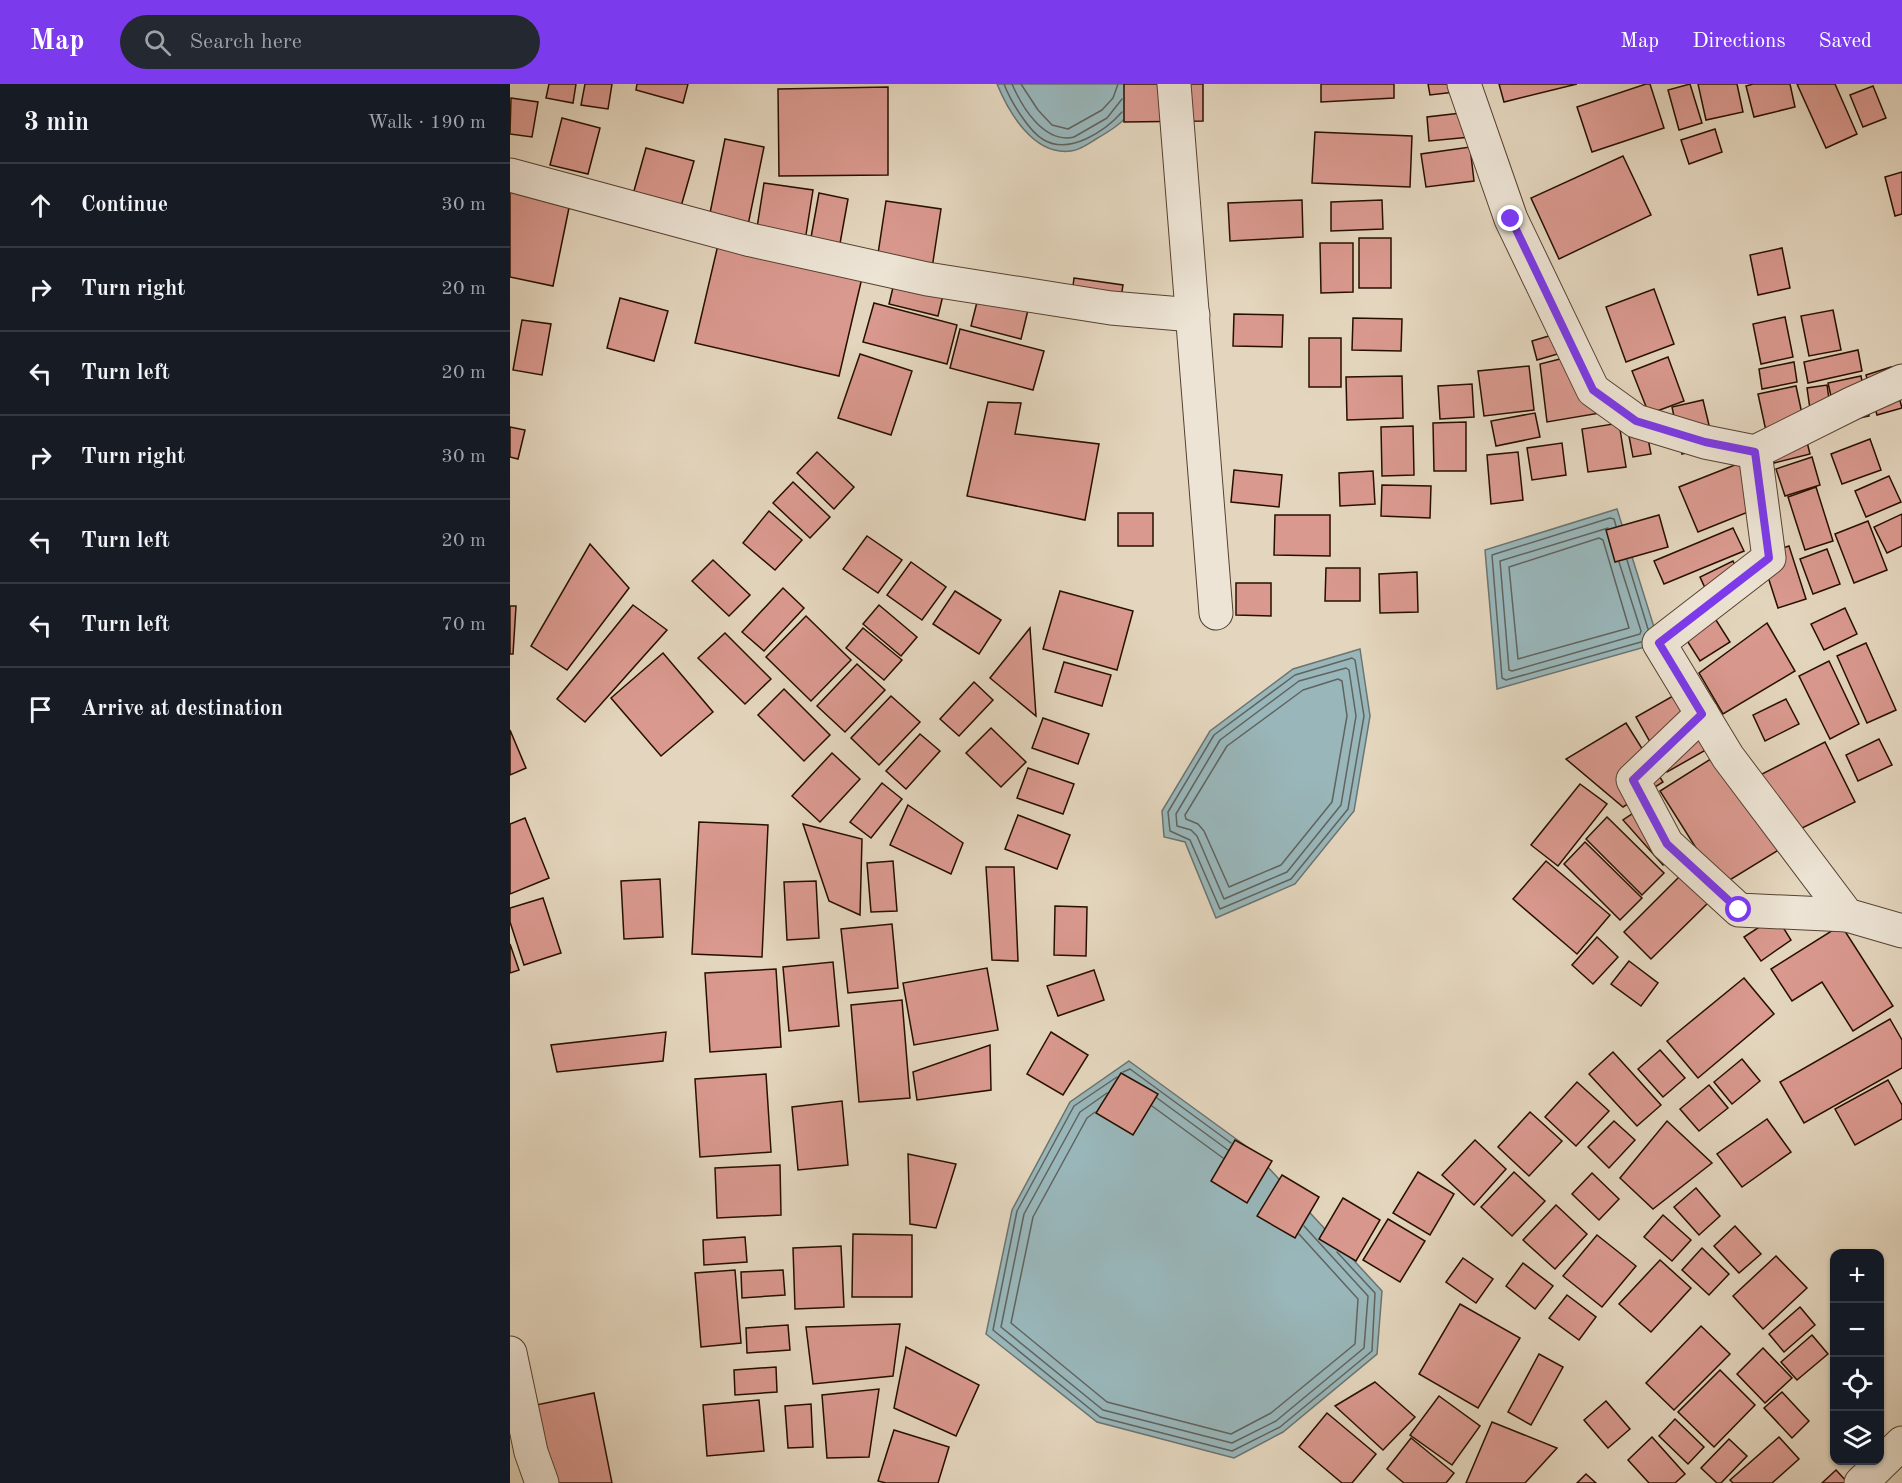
<!DOCTYPE html>
<meta charset="utf-8">
<style>
:root{--surface:#171b24;--page:#242831;--text:#f1f3f6;--muted:#9ea1a6;--line:#363941;--accent:#7c3aed}
body{margin:0;font-family:"Old Standard TT",serif;background:var(--page);color:var(--text)}
.controls{position:absolute;right:18px;bottom:18px;display:grid;overflow:hidden;border-radius:12px;box-shadow:0 2px 4px #0004}
.controls button{width:54px;height:54px;display:grid;place-items:center;padding:0;border:0;border-bottom:2px solid var(--line);background:var(--surface);color:var(--text);font:30px sans-serif}
.stop{position:absolute;width:18px;height:18px;margin:-14px;border:4px solid #7c3aed;border-radius:50%;background:#fff}
.stop.end{background:#7c3aed;border-color:#fff;box-shadow:0 2px 6px #0008}
.list{margin:0;padding:0;list-style:none}
h2{display:flex;justify-content:space-between;align-items:center;height:78px;margin:0;padding:0 24px;font-size:26px}
h2 small{font-size:20px;font-weight:400;color:var(--muted)}
.list li{display:grid;grid-template-columns:39px 1fr auto;gap:18px;align-items:center;box-sizing:border-box;height:84px;padding:0 24px;border-top:2px solid var(--line)}
.list b{display:block;font-size:22px;white-space:nowrap}
.list em{font-size:20px;font-style:normal;color:var(--muted)}
.icon{flex:none;width:33px;height:33px;fill:none;stroke:currentColor;stroke-width:2;stroke-linecap:round;stroke-linejoin:round}
.map{position:relative;flex:none;width:1392px;height:1399px;overflow:hidden}
header{display:flex;align-items:center;gap:36px;box-sizing:border-box;height:84px;padding:0 30px;background:var(--accent);color:#fff}
header strong{font-size:28px}
nav{display:flex;gap:33px;margin-inline-start:auto;font-size:21px}
.search{width:420px;height:54px;background:var(--page);display:flex;align-items:center;gap:15px;box-sizing:border-box;padding:0 21px;border-radius:33px;color:var(--muted);font-size:22px}
main{display:flex}
aside{flex:1;background:var(--surface)}
.map>svg:first-child{display:block}
</style>
<header>
<strong>Map</strong>
<div class="search"><svg class="icon" aria-label="search" viewBox="0 0 24 24"><circle cx="10" cy="10" r="6"/><path d="M15 15l6 6"/></svg>Search here</div>
<nav><a>Map</a><a>Directions</a><a>Saved</a></nav>
</header>
<main>
<aside>
<h2>3 min<small>Walk · 190 m</small></h2>
<ul class="list">
<li><svg class="icon" aria-label="ahead" viewBox="0 0 24 24"><path d="M12 20V5M6 11l6-6 6 6"/></svg><div><b>Continue</b></div><em>30 m</em></li>
<li><svg class="icon" aria-label="right" viewBox="0 0 24 24"><path d="M7 20v-9h11M14 6l5 5-5 5"/></svg><div><b>Turn right</b></div><em>20 m</em></li>
<li><svg class="icon" aria-label="left" viewBox="0 0 24 24"><path d="M17 20v-9H6M10 6l-5 5 5 5"/></svg><div><b>Turn left</b></div><em>20 m</em></li>
<li><svg class="icon" aria-label="right" viewBox="0 0 24 24"><path d="M7 20v-9h11M14 6l5 5-5 5"/></svg><div><b>Turn right</b></div><em>30 m</em></li>
<li><svg class="icon" aria-label="left" viewBox="0 0 24 24"><path d="M17 20v-9H6M10 6l-5 5 5 5"/></svg><div><b>Turn left</b></div><em>20 m</em></li>
<li><svg class="icon" aria-label="left" viewBox="0 0 24 24"><path d="M17 20v-9H6M10 6l-5 5 5 5"/></svg><div><b>Turn left</b></div><em>70 m</em></li>
<li><svg class="icon" aria-label="arrive" viewBox="0 0 24 24"><path d="M6 21V4h12l-3 4 3 4H6"/></svg><div><b>Arrive at destination</b></div></li>
</ul>
</aside>
<div class="map">
<svg width="1392" height="1399" viewBox="0 0 1392 1399">
<rect width="100%" height="100%" fill="#e4d6be"/>
<filter id="stains"><feTurbulence type="fractalNoise" baseFrequency=".00333" numOctaves="4"/><feColorMatrix values="0 0 0 0 .2 0 0 0 0 .09 0 0 0 0 .02 0 0 0 .5 -.17"/></filter>
<radialGradient id="worn" r=".72"><stop offset=".6" stop-color="#630" stop-opacity="0"/><stop offset="1" stop-color="#630" stop-opacity=".3"/></radialGradient>
<g fill="#99b7bb" stroke="#6b7470" stroke-width="1.5">
<path d="M487 0H632C621 32 616 38 586 55 578 60 570 66 561 67 524 72 499 29 487 0Z"/>
<path d="M1107 425 1149 559 987 605 975 466Z"/>
<path d="M850 565 860 632 844 727 785 800 706 834 675 758 654 753 652 727 700 647 783 585Z"/>
<path d="M619 977 744 1068 872 1207 867 1270 773 1348 724 1374 587 1338 476 1250 502 1126 560 1018Z"/>
</g>
<g fill="none" stroke-linecap="round" stroke-linejoin="round">
<g stroke="#60635e" stroke-width="1.5">
<path d="M494 0C500 16 519 48 534 56 560 71 595 47 612 28"/>
<path d="M502 0C512 23 534 60 564 53L597 34 612 15"/>
<path d="M511 0 528 26 542 41 558 45 592 26 603 14 608 0"/>
<path d="M1106 442 1104 435 1100 434 982 471 992 594 996 596 1131 558"/>
<path d="M1098 444 990 477 999 586 1002 587 1130 550 1131 547 1109 478"/>
<path d="M1089 454 1093 456 1119 544 1008 575 999 483Z"/>
<path d="M1117 476 1138 545"/>
<path d="M842 574 845 576 854 632 838 725 781 795 710 825 680 756 660 747 658 728 704 651 785 591Z"/>
<path d="M836 584 839 586 846 632 831 721 777 788 714 815 687 752 681 746 667 742 666 730 710 656 789 597Z"/>
<path d="M828 595 832 597 837 632 822 718 771 781 719 803 694 747 688 740 676 735 675 731 717 662 793 606Z"/>
<path d="M613 988 620 985 721 1059"/>
<path d="M607 993 564 1022 507 1127 483 1246 590 1333 722 1367 770 1343 862 1267 865 1209 827 1168"/>
<path d="M597 1009 570 1028 514 1130 491 1243 593 1326 722 1359 766 1337 854 1264 858 1212 794 1142"/>
<path d="M647 1014 718 1066"/>
<path d="M642 1022 713 1074"/>
<path d="M585 1028 577 1034 523 1133 501 1239 597 1318 721 1350 761 1329 845 1260 848 1215 789 1150"/>
</g>
</g>
<g fill="#da998f" stroke="#270f00" stroke-width="1.5">
<path d="M39 0H66L63 19 36 14Z"/>
<path d="M75 0H102L98 25 71 21Z"/>
<path d="M127 0H178L173 19 126 6Z"/>
<path d="M614 0H693V37L614 38Z"/>
<path d="M811 0H884V14L811 18Z"/>
<path d="M918 0H953V7L920 11Z"/>
<path d="M989 0H1067L994 18Z"/>
<path d="M1136 0H1140L1154 44 1082 68 1067 23Z"/>
<path d="M1180 0 1192 39 1169 46 1158 6Z"/>
<path d="M1188 0H1227L1233 28 1196 36Z"/>
<path d="M1243 0H1280L1285 23 1244 33 1236 2Z"/>
<path d="M1287 0H1325L1347 50 1316 64Z"/>
<path d="M1363 2 1376 34 1353 43 1340 11Z"/>
<path d="M378 3V91L269 92 268 5Z"/>
<path d="M1 14 28 18 22 53 0 50Z"/>
<path d="M968 27 971 52 919 57 917 33Z"/>
<path d="M52 34 90 44 78 90 40 81Z"/>
<path d="M1205 45 1212 68 1179 80 1171 56Z"/>
<path d="M805 48 902 52 900 103 802 99Z"/>
<path d="M215 55 254 63 237 146 198 139Z"/>
<path d="M960 63 964 97 916 103 911 70Z"/>
<path d="M136 64 184 77 170 126 122 114Z"/>
<path d="M1113 72 1141 131 1049 175 1021 114Z"/>
<path d="M1392 88V130L1385 132 1375 93Z"/>
<path d="M254 99 303 106 295 157 246 150Z"/>
<path d="M0 108 60 119 43 202 0 193Z"/>
<path d="M309 109 338 115 329 165 300 159Z"/>
<path d="M792 116 793 153 720 157 718 119Z"/>
<path d="M872 116 873 145 821 147V118Z"/>
<path d="M376 117 431 125 421 191 366 183Z"/>
<path d="M211 148 355 181 329 292 185 259Z"/>
<rect x="849" y="154" width="32" height="50"/>
<path d="M810 159H843V208L811 209Z"/>
<path d="M1272 164 1280 204 1248 211 1240 171Z"/>
<path d="M386 191 435 203 428 232 379 220Z"/>
<path d="M564 194 613 201 608 233 560 226Z"/>
<path d="M1144 205 1164 260 1116 278 1096 223Z"/>
<path d="M110 214 158 227 144 277 97 264Z"/>
<path d="M468 214 518 226 511 255 461 242Z"/>
<path d="M364 219 447 241 437 280 353 258Z"/>
<path d="M1323 226 1331 266 1299 272 1291 232Z"/>
<path d="M724 230 773 231 772 263 723 262Z"/>
<path d="M1275 233 1283 273 1251 280 1243 240Z"/>
<path d="M843 234 892 235 891 267 842 266Z"/>
<path d="M12 236 41 240 32 291 3 286Z"/>
<path d="M450 245 534 267 523 306 440 284Z"/>
<path d="M1062 245 1068 264 1027 276 1022 257Z"/>
<rect x="799" y="254" width="32" height="49"/>
<path d="M1348 266 1352 287 1298 299 1294 278Z"/>
<path d="M1074 269 1102 327 1037 338 1030 280Z"/>
<path d="M350 270 402 287 381 351 328 334Z"/>
<path d="M1158 273 1174 317 1139 330 1122 287Z"/>
<path d="M1284 278 1287 298 1252 305 1249 285Z"/>
<path d="M1019 282 1024 326 974 332 968 287Z"/>
<path d="M1381 283 1392 324 1367 331 1356 291Z"/>
<path d="M892 292 893 334 837 336 836 293Z"/>
<path d="M1351 292 1359 332 1327 339 1318 299Z"/>
<path d="M962 300 964 333 930 335 928 302Z"/>
<path d="M1317 301 1322 336 1302 339 1297 304Z"/>
<path d="M1286 302 1294 339 1256 347 1248 310Z"/>
<path d="M1193 316 1204 362 1172 370 1162 323Z"/>
<path d="M478 318 511 319 505 350 589 360 575 436 457 412Z"/>
<path d="M1025 329 1030 353 986 362 981 337Z"/>
<path d="M956 338V387H924L923 339Z"/>
<path d="M1109 339 1116 383 1078 388 1072 345Z"/>
<path d="M1135 339 1141 370 1123 373 1117 342Z"/>
<path d="M903 342 904 391 872 392 871 343Z"/>
<path d="M1293 342 1300 370 1264 379 1257 352Z"/>
<path d="M0 343 15 346 8 375 0 373Z"/>
<path d="M1360 355 1371 386 1332 400 1321 370Z"/>
<path d="M1052 359 1056 391 1022 396 1017 364Z"/>
<path d="M307 368 344 403 324 425 287 389Z"/>
<path d="M1008 368 1013 416 981 420 977 371Z"/>
<path d="M1302 373 1310 401 1275 412 1266 385Z"/>
<path d="M1240 375 1258 420 1188 448 1169 403Z"/>
<path d="M724 386 772 391 769 423 721 418Z"/>
<path d="M863 387 865 420 830 422 829 389Z"/>
<path d="M1379 392 1391 418 1356 433 1345 407Z"/>
<path d="M283 398 320 433 300 454 263 419Z"/>
<path d="M872 401 921 402 920 434 871 432Z"/>
<path d="M1306 403 1323 457 1295 466 1278 413Z"/>
<path d="M259 427 292 456 265 486 233 459Z"/>
<rect x="608" y="429" width="35" height="33"/>
<path d="M1392 430V462L1377 469 1364 443Z"/>
<path d="M765 431H820V472L764 471Z"/>
<path d="M1149 431 1158 463 1105 478 1096 446Z"/>
<path d="M1358 437 1377 486 1344 499 1325 450Z"/>
<path d="M1223 444 1234 467 1154 500 1144 477Z"/>
<path d="M357 452 392 476 368 509 333 485Z"/>
<path d="M80 460 119 504 57 586 21 562Z"/>
<path d="M1279 462 1296 515 1268 524 1251 471Z"/>
<path d="M1317 465 1330 500 1303 510 1290 475Z"/>
<path d="M203 476 240 511 219 532 182 497Z"/>
<path d="M1223 477 1235 503 1202 519 1190 493Z"/>
<path d="M401 478 436 503 412 536 377 511Z"/>
<path d="M816 484H850V517H815Z"/>
<path d="M907 488 908 528 870 529 869 490Z"/>
<path d="M726 499H761V532L726 531Z"/>
<path d="M273 504 294 524 254 567 232 548Z"/>
<path d="M445 507 491 536 469 570 423 540Z"/>
<path d="M550 507 623 527 607 586 533 565Z"/>
<path d="M1192 514 1220 558 1190 577 1162 533Z"/>
<path d="M123 521 157 546 75 638 47 615Z"/>
<path d="M369 521 407 553 391 572 353 540Z"/>
<path d="M0 522H6L3 570H0Z"/>
<path d="M1335 524 1347 550 1314 566 1301 540Z"/>
<path d="M296 532 341 576 301 617 256 573Z"/>
<path d="M1257 539 1285 587 1213 630 1189 589Z"/>
<path d="M353 544 392 576 374 596 336 564Z"/>
<path d="M520 544 526 632 480 594Z"/>
<path d="M215 549 261 595 235 620 188 574Z"/>
<path d="M1356 559 1386 626 1357 639 1327 572Z"/>
<path d="M153 569 203 628 151 672 101 614Z"/>
<path d="M1319 577 1349 640 1320 655 1289 592Z"/>
<path d="M554 578 601 591 592 622 545 608Z"/>
<path d="M347 580 375 606 335 648 307 622Z"/>
<path d="M464 598 483 616 449 652 430 635Z"/>
<path d="M274 605 320 651 294 677 248 631Z"/>
<path d="M1170 608 1201 663 1157 688 1126 633Z"/>
<path d="M381 612 410 638 369 681 341 654Z"/>
<path d="M1276 615 1289 640 1255 657 1243 631Z"/>
<path d="M533 634 579 650 568 680 522 664Z"/>
<path d="M1116 639 1153 698 1113 723 1056 675Z"/>
<path d="M481 644 516 678 491 703 456 669Z"/>
<path d="M0 646 16 684 0 691Z"/>
<path d="M410 650 430 667 396 705 376 687Z"/>
<path d="M1369 655 1382 681 1348 697 1336 671Z"/>
<path d="M1315 658 1345 718 1280 750 1250 691Z"/>
<path d="M1215 666 1275 762 1210 802 1150 707Z"/>
<path d="M322 669 350 695 310 738 282 712Z"/>
<path d="M518 684 564 700 553 730 507 714Z"/>
<path d="M372 699 392 715 361 754 340 738Z"/>
<path d="M1070 700 1097 720 1048 782 1021 761Z"/>
<path d="M1140 718 1178 764 1153 781 1113 736Z"/>
<path d="M398 721 453 759 441 790 380 761Z"/>
<path d="M508 731 560 751 547 785 495 765Z"/>
<path d="M1097 733 1154 789 1132 811 1076 755Z"/>
<path d="M15 734 39 794 0 810V740Z"/>
<path d="M189 738 258 741 252 873 182 870Z"/>
<path d="M293 740 352 755 350 831 319 817Z"/>
<path d="M1075 758 1132 814 1110 836 1054 780Z"/>
<path d="M383 777 387 827 361 828 357 779Z"/>
<path d="M1036 777 1100 831 1067 870 1003 815Z"/>
<path d="M476 783H504L508 877 482 876Z"/>
<path d="M1174 788 1202 815 1141 875 1114 848Z"/>
<path d="M150 795 153 853 114 855 111 797Z"/>
<path d="M306 797 309 854 277 856 274 798Z"/>
<path d="M33 814 51 869 14 881 0 838V824Z"/>
<path d="M545 822 577 823 576 872 544 871Z"/>
<path d="M1266 832 1281 856 1251 877 1234 853Z"/>
<path d="M382 840 388 904 338 909 331 845Z"/>
<path d="M1331 841 1383 922 1343 947 1312 898 1282 917 1261 885Z"/>
<path d="M1087 853 1108 873 1083 900 1062 881Z"/>
<path d="M0 860 9 886 0 889Z"/>
<path d="M1119 877 1148 899 1131 922 1101 900Z"/>
<path d="M323 878 329 942 279 947 273 883Z"/>
<path d="M477 884 488 946 404 961 393 899Z"/>
<path d="M266 885 271 963 200 968 195 889Z"/>
<path d="M584 886 594 916 548 932 537 902Z"/>
<path d="M1234 894 1264 930 1188 994 1157 957Z"/>
<path d="M392 916 400 1014 349 1018 341 921Z"/>
<path d="M1380 935 1392 956V984L1294 1039 1270 998Z"/>
<path d="M156 948 153 977 47 988 41 961Z"/>
<path d="M541 948 578 971 553 1011 517 990Z"/>
<path d="M480 961 481 1006 407 1016 403 988Z"/>
<path d="M1150 966 1175 994 1153 1013 1128 985Z"/>
<path d="M1103 968 1151 1021 1127 1042 1079 990Z"/>
<path d="M1232 975 1250 997 1222 1020 1204 998Z"/>
<path d="M611 989 648 1010 623 1051 586 1029Z"/>
<path d="M256 990 261 1068 190 1073 185 995Z"/>
<path d="M1378 996 1392 1021V1035L1345 1061 1325 1025Z"/>
<path d="M1067 998 1099 1027 1066 1062 1035 1033Z"/>
<path d="M1199 1001 1218 1024 1189 1047 1170 1025Z"/>
<path d="M332 1017 338 1081 288 1086 282 1023Z"/>
<path d="M1020 1028 1052 1057 1019 1092 988 1063Z"/>
<path d="M1257 1035 1281 1068 1232 1103 1207 1070Z"/>
<path d="M1104 1037 1125 1056 1099 1084 1078 1063Z"/>
<path d="M1157 1037 1202 1079 1143 1125 1110 1094Z"/>
<path d="M725 1056 762 1077 737 1119 701 1097Z"/>
<path d="M965 1056 996 1085 964 1121 932 1091Z"/>
<path d="M398 1070 446 1080 426 1144 400 1140Z"/>
<path d="M270 1081 271 1131 207 1134 205 1084Z"/>
<path d="M908 1088 944 1110 920 1151 883 1129Z"/>
<path d="M1004 1088 1035 1117 1002 1152 971 1123Z"/>
<path d="M1082 1089 1109 1115 1089 1136 1062 1110Z"/>
<path d="M772 1091 809 1113 785 1154 747 1132Z"/>
<path d="M1186 1104 1210 1132 1189 1151 1164 1123Z"/>
<path d="M833 1114 870 1136 846 1177 809 1155Z"/>
<path d="M1046 1121 1077 1150 1045 1185 1013 1156Z"/>
<path d="M1153 1131 1181 1156 1162 1177 1134 1153Z"/>
<path d="M878 1135 915 1157 890 1198 853 1176Z"/>
<path d="M1225 1142 1251 1170 1229 1189 1204 1162Z"/>
<path d="M343 1150 402 1151V1213H342Z"/>
<path d="M1087 1151 1126 1182 1092 1223 1053 1192Z"/>
<path d="M235 1153 237 1178 194 1181 193 1156Z"/>
<path d="M331 1162 334 1223 285 1225 283 1164Z"/>
<path d="M1192 1164 1219 1190 1199 1211 1172 1186Z"/>
<path d="M1266 1172 1297 1204 1253 1245 1223 1212Z"/>
<path d="M953 1174 983 1195 966 1219 936 1198Z"/>
<path d="M1150 1176 1181 1204 1141 1248 1109 1220Z"/>
<path d="M1013 1179 1043 1202 1025 1225 996 1202Z"/>
<path d="M225 1186 231 1259 191 1263 185 1189Z"/>
<path d="M273 1186 275 1211 232 1214 231 1188Z"/>
<path d="M1057 1211 1086 1233 1069 1256 1039 1234Z"/>
<path d="M950 1220 1010 1254 968 1324 909 1290Z"/>
<path d="M1290 1223 1305 1241 1274 1268 1259 1250Z"/>
<path d="M390 1240 383 1292 303 1300 296 1243Z"/>
<path d="M278 1241 280 1266 237 1269 236 1244Z"/>
<path d="M1191 1242 1220 1270 1164 1326 1136 1299Z"/>
<path d="M1302 1251 1318 1270 1287 1296 1271 1278Z"/>
<path d="M396 1263 469 1301 446 1352 384 1324Z"/>
<path d="M1253 1264 1282 1294 1255 1319 1227 1290Z"/>
<path d="M1029 1270 1053 1283 1021 1341 998 1328Z"/>
<path d="M266 1283 267 1308 225 1311 224 1286Z"/>
<path d="M1210 1286 1245 1321 1204 1363 1168 1328Z"/>
<path d="M865 1298 905 1333 873 1366 825 1322Z"/>
<path d="M369 1305 359 1373 317 1374 312 1311Z"/>
<path d="M1272 1308 1299 1337 1282 1354 1254 1324Z"/>
<path d="M84 1309 102 1399H42L26 1321Z"/>
<path d="M929 1312 970 1342 942 1381 900 1351Z"/>
<path d="M249 1316 254 1367 197 1372 193 1321Z"/>
<path d="M1096 1317 1120 1345 1098 1364 1074 1336Z"/>
<path d="M301 1320 303 1363 278 1364 275 1322Z"/>
<path d="M817 1329 866 1370 842 1399H832L789 1363Z"/>
<path d="M1165 1335 1194 1363 1178 1380 1149 1352Z"/>
<path d="M982 1338 1047 1364 1015 1399H956Z"/>
<path d="M384 1346 439 1363 428 1399H376L368 1397Z"/>
<path d="M1142 1353 1175 1390 1165 1399H1139L1118 1376Z"/>
<path d="M1269 1353 1289 1375 1262 1399H1223L1220 1396Z"/>
<path d="M901 1354 944 1389 936 1399H894L877 1385Z"/>
<path d="M1219 1355 1237 1372 1211 1399H1207L1191 1384Z"/>
<path d="M1326 1386 1338 1399H1312Z"/>
<path d="M1076 1390 1086 1399H1067Z"/>
</g>
<g fill="none" stroke-linecap="round" stroke-linejoin="round">
<g stroke="#564130" stroke-width="35">
<g id="minor">
<path d="M664 0 706 529"/>
<path d="M954 0 1001 135 1083 306 1126 337 1195 358 1245 368 1343 319 1392 297"/>
<path d="M0 91 241 156 417 195 601 224 683 231"/>
<path d="M1245 368 1259 474 1149 559 1218 673 1337 831 1392 847"/>
<path d="M1192 630 1123 696 1157 760 1229 826 1337 831"/>
<path d="M0 1269 21 1368 32 1399"/>
<path d="M1351 1399 1392 1359"/>
</g>
</g>
<use href="#minor" stroke="#ede4d5" stroke-width="33"/>
</g>
<g fill="none" stroke-linecap="round" stroke-linejoin="round">
<path stroke="#7c3aed" stroke-width="8" d="M1001 135 1083 306 1126 337 1195 358 1245 368 1259 474 1149 559 1192 630 1123 696 1157 760 1229 826"/>
</g>
<rect width="100%" height="100%" filter="url(#stains)"/>
<rect width="100%" height="100%" fill="url(#worn)"/>
</svg>
<div class="controls">
<button>+</button>
<button>−</button>
<button><svg class="icon" aria-label="locate" viewBox="0 0 24 24"><circle cx="12" cy="12" r="6"/><path d="M12 2v4M12 18v4M2 12h4M18 12h4"/></svg></button>
<button><svg class="icon" aria-label="layers" viewBox="0 0 24 24"><path d="M12 4l9 5-9 5-9-5zM3 14l9 5 9-5"/></svg></button>
</div>
<div class="stop" style="left:1229px;top:826px"></div>
<div class="stop end" style="left:1001px;top:135px"></div>
</div>
</main>
